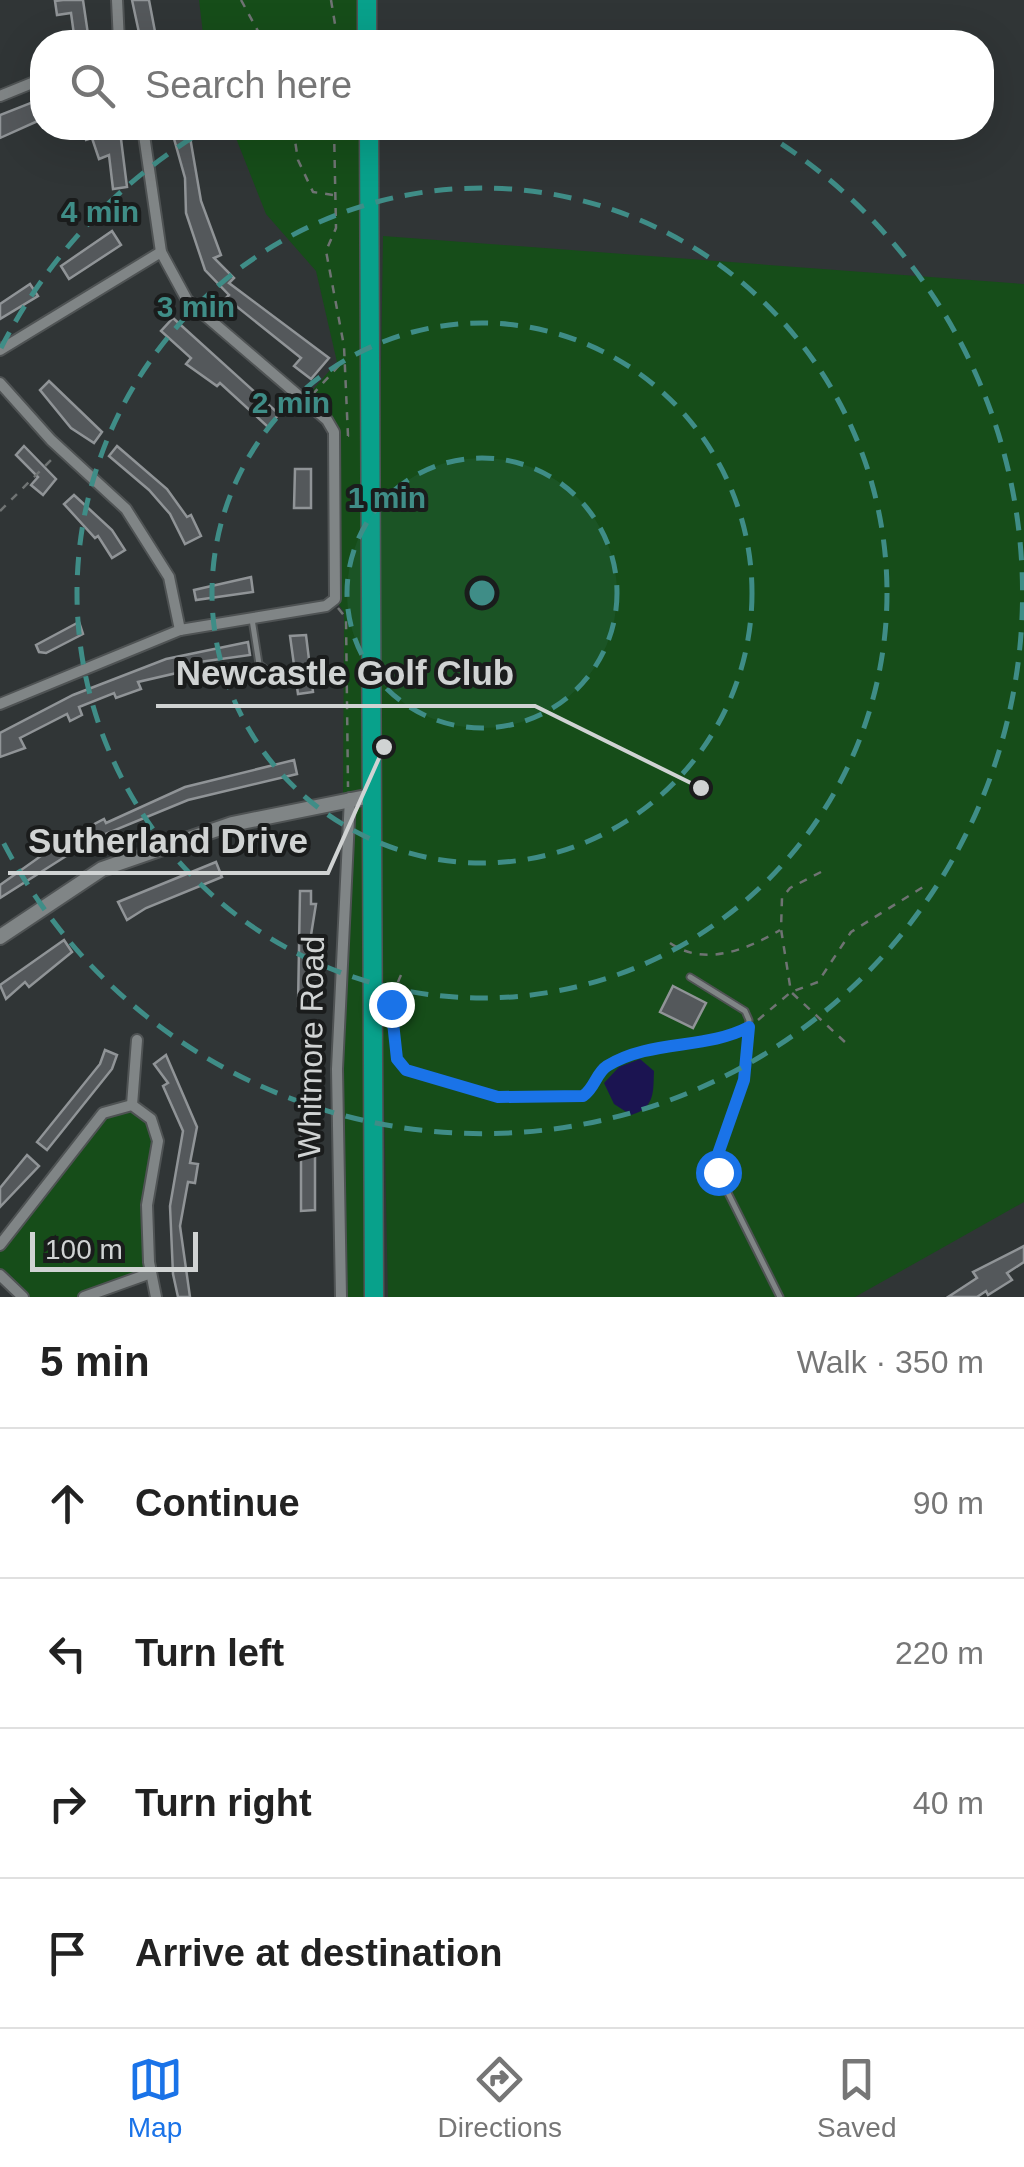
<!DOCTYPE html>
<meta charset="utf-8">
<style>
:root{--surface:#fff;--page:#f6f6f6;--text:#222;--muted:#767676;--line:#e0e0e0;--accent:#1a73e8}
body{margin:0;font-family:Arial,sans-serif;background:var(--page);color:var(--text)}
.scale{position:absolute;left:30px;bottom:25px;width:168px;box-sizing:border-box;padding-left:10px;border:5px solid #d0d3d3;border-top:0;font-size:28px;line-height:35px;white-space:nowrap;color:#d0d3d3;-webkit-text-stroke:8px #1a1c1c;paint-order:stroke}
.stop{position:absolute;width:30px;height:30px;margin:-22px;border:8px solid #1a73e8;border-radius:50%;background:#fff}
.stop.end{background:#1a73e8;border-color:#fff;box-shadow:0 2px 10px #0008}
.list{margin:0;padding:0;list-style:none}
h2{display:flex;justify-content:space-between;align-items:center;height:130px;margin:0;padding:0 40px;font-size:42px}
h2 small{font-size:32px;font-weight:400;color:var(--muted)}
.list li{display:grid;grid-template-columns:65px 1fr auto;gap:30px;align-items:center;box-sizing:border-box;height:150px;padding:0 40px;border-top:2px solid var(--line)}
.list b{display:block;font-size:38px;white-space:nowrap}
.list em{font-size:32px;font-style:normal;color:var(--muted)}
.icon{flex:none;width:55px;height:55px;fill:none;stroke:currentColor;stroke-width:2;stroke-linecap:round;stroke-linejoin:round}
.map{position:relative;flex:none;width:1024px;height:1297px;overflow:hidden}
.search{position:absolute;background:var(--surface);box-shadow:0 10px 40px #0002;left:30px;right:30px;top:30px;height:110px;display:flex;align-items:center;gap:25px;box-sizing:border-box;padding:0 35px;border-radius:40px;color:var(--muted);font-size:38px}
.sheet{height:730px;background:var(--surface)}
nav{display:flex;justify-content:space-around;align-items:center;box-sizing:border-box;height:140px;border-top:2px solid var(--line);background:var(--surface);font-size:28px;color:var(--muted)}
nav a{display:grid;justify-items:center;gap:5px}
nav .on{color:var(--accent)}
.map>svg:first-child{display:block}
</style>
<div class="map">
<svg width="1024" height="1297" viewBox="0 0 1024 1297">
<rect width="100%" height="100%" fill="#303536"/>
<g fill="#164d19">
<path d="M199 0H367V42H204Z"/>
<path d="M232 128H369L373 1297H341L338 1088 351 807 361 808 370 797 343 799 344 612 335 599 334 432 304 400 337 362 316 271 266 214Z"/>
<path d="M383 236 1024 284V1202L855 1297H388L376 705Z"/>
<path d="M125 1104 156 1130 147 1205 151 1273 84 1297H23L0 1275V1245L103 1113Z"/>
</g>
<path fill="#1b1451" d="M640 1059 654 1071C653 1090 656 1108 631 1115L614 1104 604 1083 619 1067Z"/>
<g fill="#54585b" stroke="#909497" stroke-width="2.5">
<path d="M63 0H83L89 41 75 42 71 13 57 15 55 1Z"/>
<path d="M132 0H149L157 42H141Z"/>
<path d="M33 102 40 120 0 138V115Z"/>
<path d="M82 128H100L103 137 120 131 127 187 113 189 109 155 99 159 92 138 86 140Z"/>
<path d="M171 128H193L195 135 190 137 201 201 221 255 214 258 234 278 229 283 329 358 311 379 294 366 301 358 226 298 229 295 205 270 186 213 185 178Z"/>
<path d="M112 231 121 245 69 279 61 266Z"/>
<path d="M30 284 38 296 0 319V304Z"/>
<path d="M173 318 279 414 268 427 220 383 217 386 186 364 191 358 161 331Z"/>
<path d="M49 381 102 432 94 443 71 428 40 390Z"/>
<path d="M24 446 56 479 43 495 31 485 38 477 16 455Z"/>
<path d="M117 446 167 489 187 517 191 515 201 536 185 544 170 514 149 490 109 456Z"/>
<path d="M295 469H311V508H294Z"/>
<path d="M74 495 112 530 125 550 112 558 98 536 95 538 64 504Z"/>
<path d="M251 577 253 592 196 600 194 590Z"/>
<path d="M79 622 83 634 46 653 39 652 36 645Z"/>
<path d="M306 635 313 692 298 694 290 636Z"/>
<path d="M248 642 250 655 192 663 194 669 138 682 141 689 116 698 114 693 79 707 82 715 70 721 67 714 20 738 25 748 0 757V733L73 695 166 659Z"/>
<path d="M294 760 297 774 188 800 93 839 0 898V885L62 841 104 819 106 823 185 787Z"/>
<path d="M216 862 222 877 146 908 127 920 118 902Z"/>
<path d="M300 891H311V904H316L307 960 308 1006H298Z"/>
<path d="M64 940 72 952 29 987 25 982 6 999 0 985Z"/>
<path d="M673 986 706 1003 693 1028 660 1012Z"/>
<path d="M105 1050 117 1055 112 1069 47 1150 37 1142 100 1064Z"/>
<path d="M166 1055 197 1127 190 1163 198 1164 195 1183 188 1182 180 1226 190 1297H178L173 1274 170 1206 183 1131 163 1086 168 1083 154 1064Z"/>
<path d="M301 1136H315V1210L301 1211Z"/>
<path d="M27 1155 39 1166 0 1207V1188Z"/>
<path d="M1024 1246V1262L1007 1273 1012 1280 988 1295 986 1291 977 1297H948L977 1278 973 1272Z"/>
</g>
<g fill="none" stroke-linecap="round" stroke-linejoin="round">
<g stroke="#4f5354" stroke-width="9">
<g id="lane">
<path d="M252 619 259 664 279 680"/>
<path d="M690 977 745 1011 749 1020 744 1079 718 1154V1173L780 1297"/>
</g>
</g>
<g stroke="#4f5354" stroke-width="14">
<g id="street">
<path d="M117 0 119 42"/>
<path d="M0 96 42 79"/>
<path d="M0 350 161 252"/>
<path d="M0 383 51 440 126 509 169 577 180 630"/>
<path d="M0 704 180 630 326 606 335 599 334 432 327 420 187 300 161 252 143 128"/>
<path d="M132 1105 137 1040"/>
<path d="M0 1245 103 1113 132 1105 151 1119 158 1141 147 1205 149 1262 156 1297"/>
<path d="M0 1275 23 1297"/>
<path d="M84 1297 151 1273"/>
<path d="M341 1297 337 1069 350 798"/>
</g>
</g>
<g stroke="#4f5354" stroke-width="18">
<path id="secondary" d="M0 937 102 869 232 824 371 796"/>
</g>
<g stroke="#4f5354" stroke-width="21">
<g id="highway">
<path d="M367 0V42"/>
<path d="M369 128 374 1297"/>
</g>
</g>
<g stroke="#6f7373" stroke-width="2.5" stroke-dasharray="8 8" stroke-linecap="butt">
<path d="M241 0 264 42"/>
<path d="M331 0 338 42"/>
<path d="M293 128 298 160 313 192 333 195"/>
<path d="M334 128 336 228 326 251 344 346 348 436 344 438"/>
<path d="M312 395 344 360"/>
<path d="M0 511 54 457"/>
<path d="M338 608 346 618 348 787"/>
<path d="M821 872 790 888 782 898 781 929 791 992 846 1043"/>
<path d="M670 943C704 967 747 950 780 930"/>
<path d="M401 975C388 1002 387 1047 406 1069L498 1097 583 1096 603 1068 620 1061 669 1045 728 1039 739 1033"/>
<path d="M758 1020 791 992 818 982 851 932 923 887"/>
</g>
<use href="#lane" stroke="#808586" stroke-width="5"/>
<use href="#street" stroke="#808586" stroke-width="10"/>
<use href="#secondary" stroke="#808586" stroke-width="14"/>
<use href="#highway" stroke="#08a18b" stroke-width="18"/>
</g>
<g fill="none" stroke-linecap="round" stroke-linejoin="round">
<path stroke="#1a73e8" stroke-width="12" d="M391 1004 397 1059 406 1070 498 1097 583 1096C595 1088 596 1073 607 1066 651 1039 705 1050 749 1027L744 1080 718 1154V1172"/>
</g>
<circle cx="482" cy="593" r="135" fill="#3f8d87" fill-opacity=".12"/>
<g fill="none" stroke="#3f8d87" stroke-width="5" stroke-dasharray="18 12">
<circle cx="482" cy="593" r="135"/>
<circle cx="482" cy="593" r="270"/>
<circle cx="482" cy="593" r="405"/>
<path d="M1 348A540 540 0 0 1 208 128M756 128A540 540 0 1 1 1 838"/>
</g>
<g text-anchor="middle" stroke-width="8" stroke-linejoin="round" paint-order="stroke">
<g font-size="32" fill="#d0d3d3" stroke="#1a1c1c">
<text transform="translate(311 1047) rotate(-89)" y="11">Whitmore Road</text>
</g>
</g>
<circle cx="482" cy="593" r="15" fill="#3f8d87" stroke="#1a1c1c" stroke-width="5"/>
<g font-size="30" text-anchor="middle" font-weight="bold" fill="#3f8d87" stroke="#1a1c1c" stroke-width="8" stroke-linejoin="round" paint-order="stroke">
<text x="100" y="222">4 min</text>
<text x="196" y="317">3 min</text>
<text x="291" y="413">2 min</text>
<text x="387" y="508">1 min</text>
</g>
<path fill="none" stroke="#d0d3d3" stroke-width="4" d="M701 788L535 706H156M384 747L328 873H8"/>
<g fill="#d0d3d3" stroke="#1a1c1c" stroke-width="4">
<circle cx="701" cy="788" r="10"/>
<circle cx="384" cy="747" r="10"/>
</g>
<g font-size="35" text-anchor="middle" font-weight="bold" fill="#d0d3d3" stroke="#1a1c1c" stroke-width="8" stroke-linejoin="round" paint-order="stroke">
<text x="345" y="685">Newcastle Golf Club</text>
<text x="168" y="853">Sutherland Drive</text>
</g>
</svg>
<div class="scale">100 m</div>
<div class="stop" style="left:718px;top:1172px"></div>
<div class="stop end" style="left:391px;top:1004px"></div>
<div class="search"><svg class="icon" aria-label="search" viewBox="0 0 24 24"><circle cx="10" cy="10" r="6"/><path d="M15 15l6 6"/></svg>Search here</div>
</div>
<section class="sheet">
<h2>5 min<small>Walk · 350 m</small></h2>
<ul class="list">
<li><svg class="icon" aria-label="ahead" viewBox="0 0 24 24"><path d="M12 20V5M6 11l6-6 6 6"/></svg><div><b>Continue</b></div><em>90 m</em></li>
<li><svg class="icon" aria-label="left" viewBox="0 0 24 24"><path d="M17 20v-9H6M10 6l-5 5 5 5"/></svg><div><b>Turn left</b></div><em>220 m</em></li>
<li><svg class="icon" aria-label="right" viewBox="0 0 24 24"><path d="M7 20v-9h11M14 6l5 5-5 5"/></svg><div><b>Turn right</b></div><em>40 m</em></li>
<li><svg class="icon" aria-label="arrive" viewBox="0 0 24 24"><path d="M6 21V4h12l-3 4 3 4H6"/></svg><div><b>Arrive at destination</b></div></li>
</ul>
</section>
<nav>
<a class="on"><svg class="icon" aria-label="map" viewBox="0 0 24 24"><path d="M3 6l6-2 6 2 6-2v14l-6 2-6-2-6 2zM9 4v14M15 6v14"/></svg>Map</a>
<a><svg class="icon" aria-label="directions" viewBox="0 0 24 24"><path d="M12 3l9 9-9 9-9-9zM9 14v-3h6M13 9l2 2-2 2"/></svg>Directions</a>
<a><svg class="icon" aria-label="saved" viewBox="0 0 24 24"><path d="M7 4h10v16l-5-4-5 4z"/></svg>Saved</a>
</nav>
